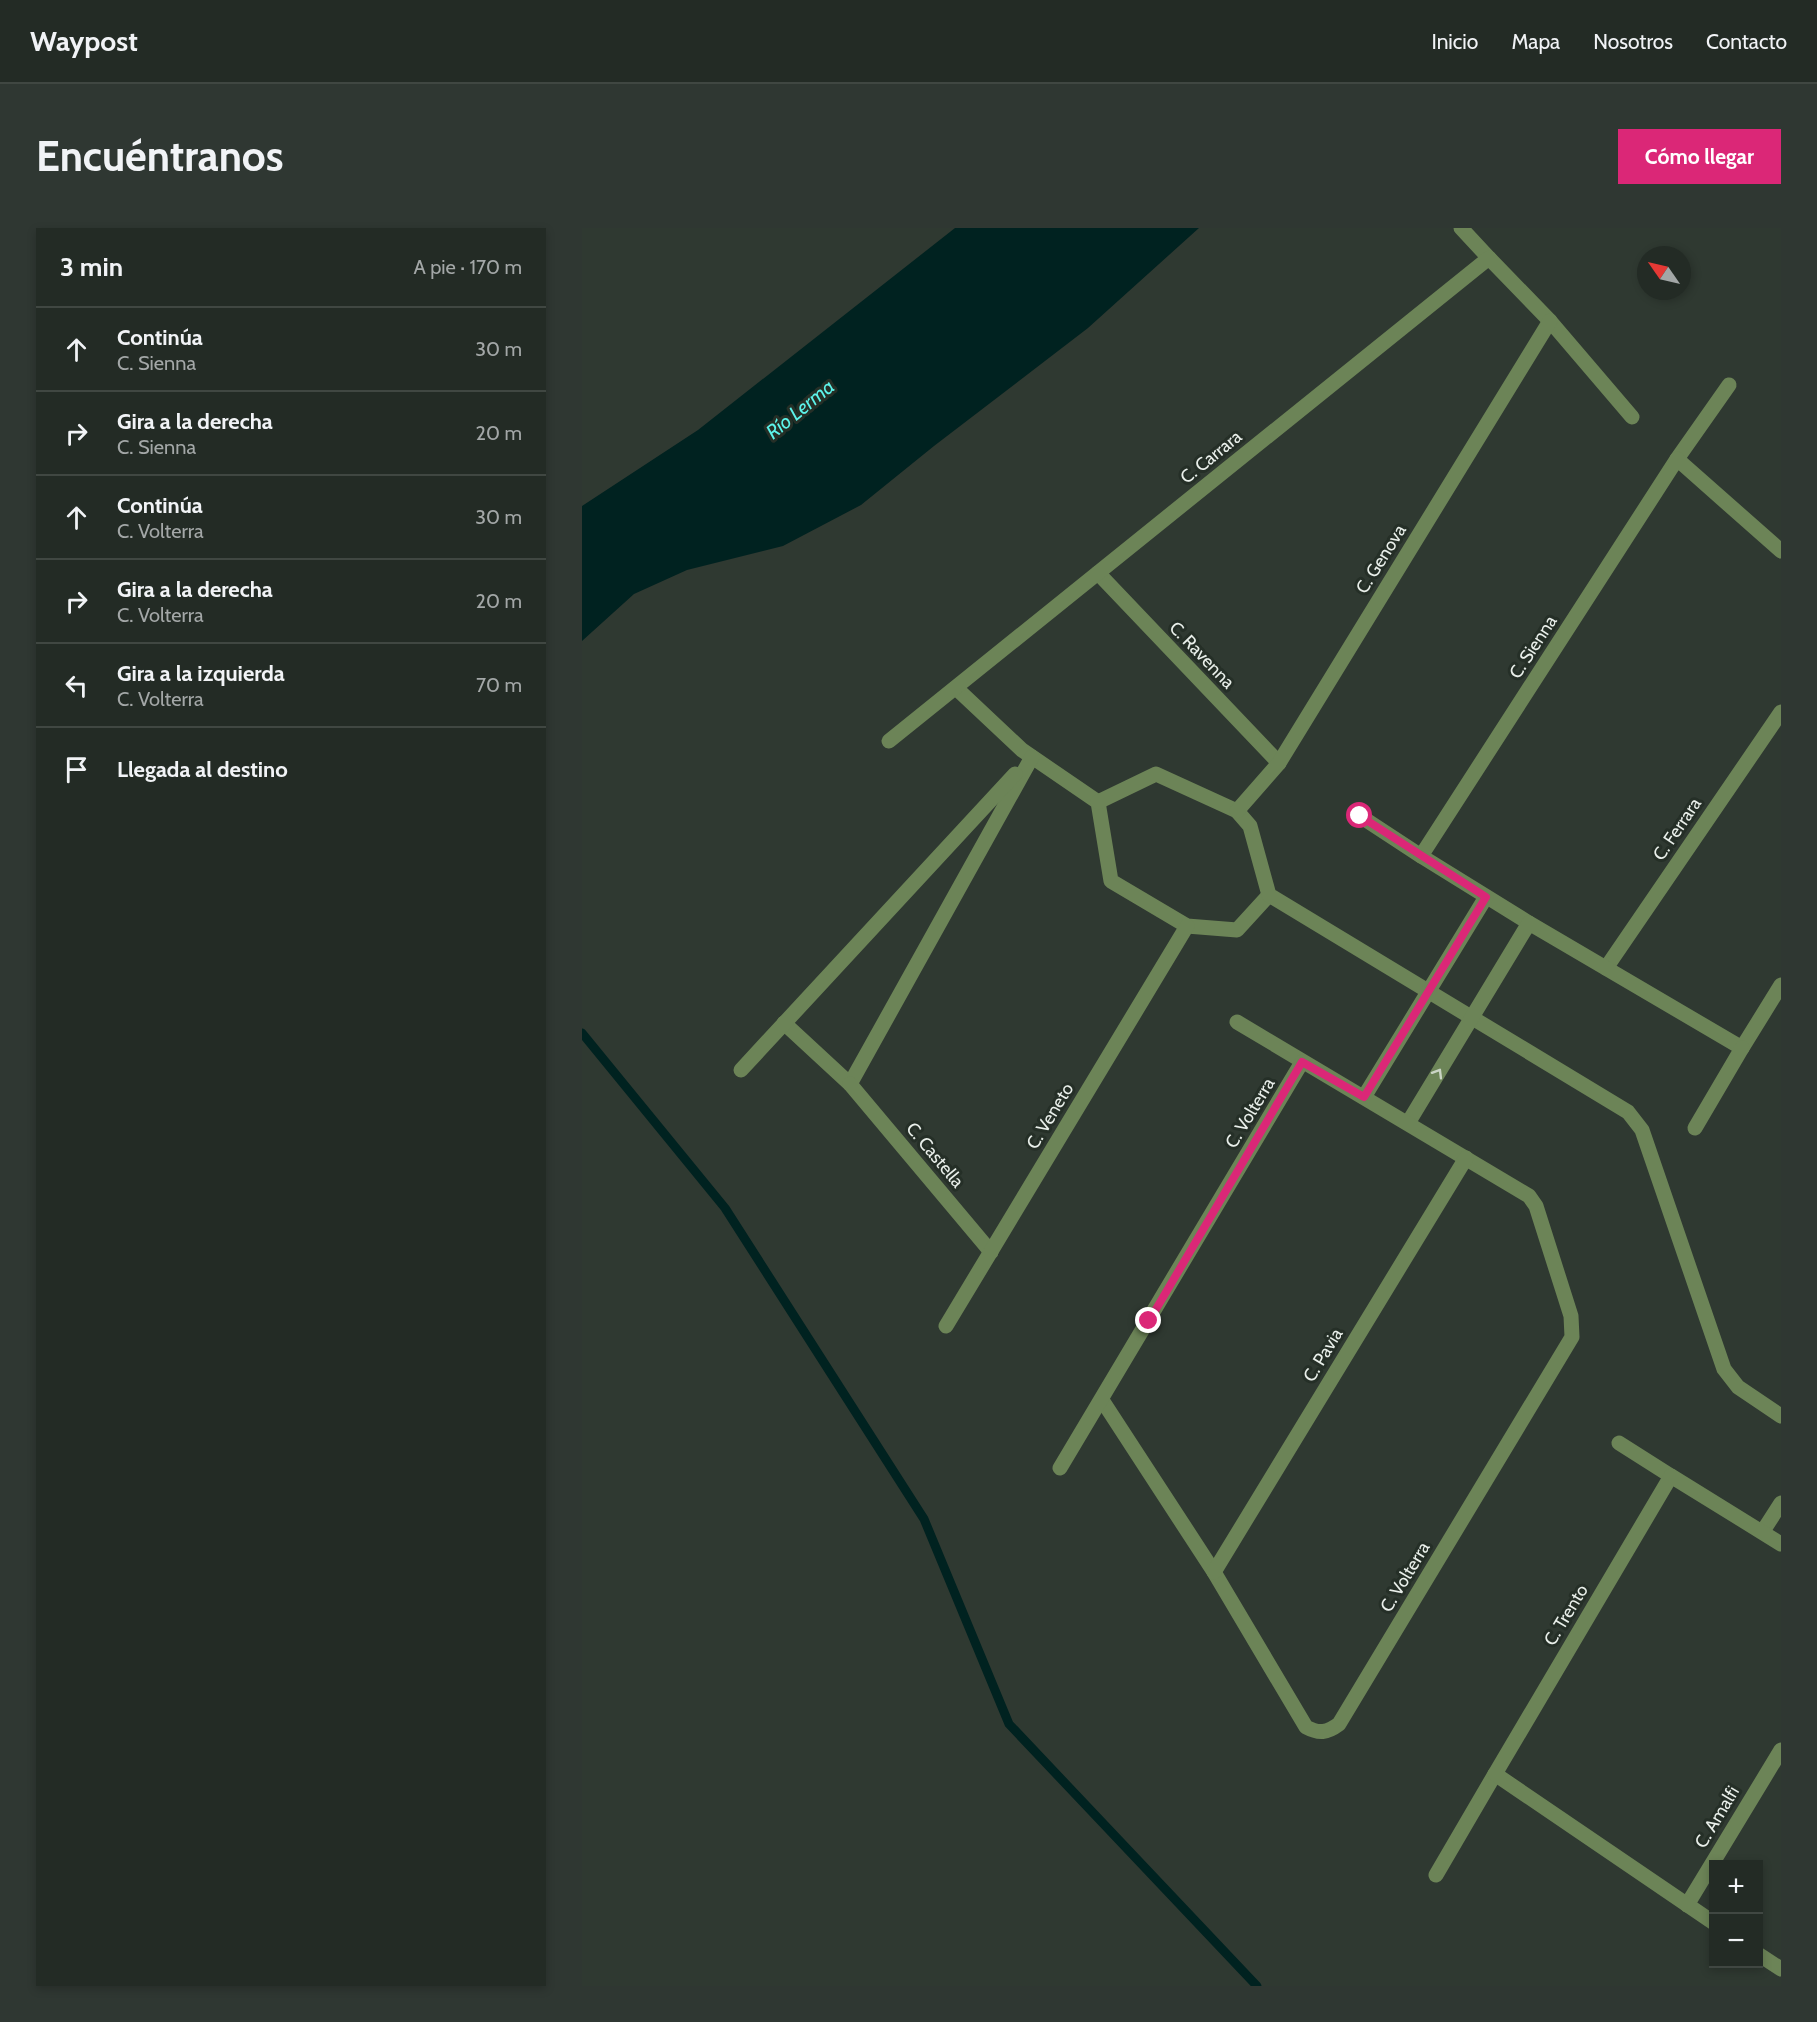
<!DOCTYPE html>
<html lang="es">
<meta charset="utf-8">
<style>
:root{--surface:#232b25;--page:#2f3732;--text:#f1f3f6;--muted:#a3a7a7;--line:#404742;--accent:#db2777}
body{margin:0;font-family:Cabin,sans-serif;background:var(--page);color:var(--text)}
.controls{position:absolute;right:18px;bottom:18px;display:grid;overflow:hidden;border-radius:0px;box-shadow:0 3px 9px #0003}
.controls button{width:54px;height:54px;display:grid;place-items:center;padding:0;border:0;border-bottom:2px solid var(--line);background:var(--surface);color:var(--text);font:30px sans-serif}
.compass{position:absolute;left:1055px;top:18px;width:54px;height:54px;border-radius:50%;background:var(--surface);box-shadow:0 3px 9px #0003;rotate:304deg}
.stop{position:absolute;width:18px;height:18px;margin:-14px;border:4px solid #db2777;border-radius:50%;background:#fff}
.stop.end{background:#db2777;border-color:#fff;box-shadow:0 2px 6px #0008}
.list{margin:0;padding:0;list-style:none}
h2{display:flex;justify-content:space-between;align-items:center;height:78px;margin:0;padding:0 24px;font-size:26px}
h2 small{font-size:20px;font-weight:400;color:var(--muted)}
.list li{display:grid;grid-template-columns:39px 1fr auto;gap:18px;align-items:center;box-sizing:border-box;height:84px;padding:0 24px;border-top:2px solid var(--line)}
.list b{display:block;font-size:22px;white-space:nowrap}
.list p{margin:0;font-size:20px;white-space:nowrap;color:var(--muted)}
.list em{font-size:20px;font-style:normal;color:var(--muted)}
.icon{flex:none;width:33px;height:33px;fill:none;stroke:currentColor;stroke-width:2;stroke-linecap:round;stroke-linejoin:round}
.map{position:relative;flex:none;width:1199px;height:1758px;overflow:hidden;border-radius:0px}
header{display:flex;align-items:center;gap:36px;box-sizing:border-box;height:84px;padding:0 30px;background:var(--surface);border-bottom:2px solid var(--line)}
header strong{font-size:28px}
nav{display:flex;gap:33px;margin-inline-start:auto;font-size:21px}
.intro{display:flex;align-items:center;justify-content:space-between;box-sizing:border-box;height:144px;padding:0 36px}
h1{margin:0;font-size:42px}
.button{padding:15px 27px;border-radius:0px;background:var(--accent);color:#fff;font-size:21px;font-weight:700}
main{display:flex;gap:36px;padding:0 36px}
aside{flex:1;background:var(--surface);border-radius:0px;box-shadow:0 3px 9px #0003}
.map>svg:first-child{display:block}
</style>
<header>
<strong>Waypost</strong>
<nav><a>Inicio</a><a>Mapa</a><a>Nosotros</a><a>Contacto</a></nav>
</header>
<div class="intro"><h1>Encuéntranos</h1><a class="button">Cómo llegar</a></div>
<main>
<aside>
<h2>3 min<small>A pie · 170 m</small></h2>
<ul class="list">
<li><svg class="icon" aria-label="ahead" viewBox="0 0 24 24"><path d="M12 20V5M6 11l6-6 6 6"/></svg><div><b>Continúa</b><p>C. Sienna</p></div><em>30 m</em></li>
<li><svg class="icon" aria-label="right" viewBox="0 0 24 24"><path d="M7 20v-9h11M14 6l5 5-5 5"/></svg><div><b>Gira a la derecha</b><p>C. Sienna</p></div><em>20 m</em></li>
<li><svg class="icon" aria-label="ahead" viewBox="0 0 24 24"><path d="M12 20V5M6 11l6-6 6 6"/></svg><div><b>Continúa</b><p>C. Volterra</p></div><em>30 m</em></li>
<li><svg class="icon" aria-label="right" viewBox="0 0 24 24"><path d="M7 20v-9h11M14 6l5 5-5 5"/></svg><div><b>Gira a la derecha</b><p>C. Volterra</p></div><em>20 m</em></li>
<li><svg class="icon" aria-label="left" viewBox="0 0 24 24"><path d="M17 20v-9H6M10 6l-5 5 5 5"/></svg><div><b>Gira a la izquierda</b><p>C. Volterra</p></div><em>70 m</em></li>
<li><svg class="icon" aria-label="arrive" viewBox="0 0 24 24"><path d="M6 21V4h12l-3 4 3 4H6"/></svg><div><b>Llegada al destino</b></div></li>
</ul>
</aside>
<div class="map">
<svg width="1199" height="1758" viewBox="0 0 1199 1758">
<rect width="100%" height="100%" fill="#2f3931"/>
<path fill="#002220" d="M373 0H617L506 100 352 218 279 277 201 318 105 342 52 366 0 413V278L116 202Z"/>
<g fill="none" stroke-linecap="round" stroke-linejoin="round">
<path stroke="#002220" stroke-width="9" d="M0 805 143 980 342 1291 427 1496 675 1758"/>
<g stroke="#6c8457" stroke-width="15">
<path d="M879 0 907 30"/>
<path d="M1095 231 1147 157"/>
<path d="M516 345 697 535"/>
<path d="M374 460 440 522 516 574 529 653 605 698 655 702 687 667"/>
<path d="M307 513 907 30 968 93 1050 189"/>
<path d="M516 574 574 546 655 583 668 598 687 667 1046 884 1060 902 1142 1141 1156 1159 1199 1188"/>
<path d="M655 583 697 535 968 93"/>
<path d="M778 588 839 628"/>
<path d="M947 695 839 628 1095 231 1199 323"/>
<path d="M1024 740 1199 484"/>
<path d="M202 795 268 856 450 529"/>
<path d="M159 842 433 546"/>
<path d="M268 856 409 1024"/>
<path d="M782 869 904 669"/>
<path d="M826 895 947 695 1160 820 1199 757"/>
<path d="M1113 900 1160 820"/>
<path d="M364 1098 605 698"/>
<path d="M520 1172 632 1344 724 1499C737 1506 745 1505 757 1496L990 1109 989 1088 954 978 947 968 655 794"/>
<path d="M1037 1215 1089 1248"/>
<path d="M478 1240 720 834"/>
<path d="M1181 1303 1199 1275"/>
<path d="M632 1344 884 930"/>
<path d="M854 1647 913 1546"/>
<path d="M1105 1677 1199 1522"/>
<path d="M1132 1695 913 1546 1089 1248 1199 1316"/>
<path d="M1176 1726 1199 1741"/>
</g>
</g>
<defs><path id="oneway-chevron" d="M-2-3.5L2.5 0L-2 3.5" fill="none" stroke-width="1.6" stroke-linecap="round" stroke-linejoin="round" transform="scale(1.5)"/></defs>
<use stroke="#cad4c5" href="#oneway-chevron" transform="translate(856 845) rotate(-59)"/>
<g fill="none" stroke-linecap="round" stroke-linejoin="round">
<path stroke="#db2777" stroke-width="8" d="M567 1093 720 834 782 869 904 669 778 588"/>
</g>
<g text-anchor="middle" stroke-width="6" stroke-linejoin="round" paint-order="stroke">
<g font-size="18" fill="#e9efea" stroke="#252f27">
<text transform="translate(629 229) rotate(-39)" y="6">C. Carrara</text>
<text transform="translate(799 331) rotate(-58)" y="6">C. Genova</text>
<text transform="translate(951 419) rotate(-57)" y="6">C. Sienna</text>
<text transform="translate(620 427) rotate(46)" y="6">C. Ravenna</text>
<text transform="translate(1095 601) rotate(-56)" y="6">C. Ferrara</text>
<text transform="translate(668 885) rotate(-59)" y="6">C. Volterra</text>
<text transform="translate(468 888) rotate(-59)" y="6">C. Veneto</text>
<text transform="translate(353 927) rotate(50)" y="6">C. Castella</text>
<text transform="translate(741 1127) rotate(-59)" y="6">C. Pavia</text>
<text transform="translate(823 1349) rotate(-59)" y="6">C. Volterra</text>
<text transform="translate(984 1387) rotate(-59)" y="6">C. Trento</text>
<text transform="translate(1135 1589) rotate(-59)" y="6">C. Amalfi</text>
</g>
<g font-size="20" font-style="italic" fill="#5cf3ea" stroke="#252f27">
<text transform="translate(218 181) rotate(-39)" y="7">Río Lerma</text>
</g>
</g>
</svg>
<div class="controls">
<button>+</button>
<button>−</button>
</div>
<svg class="compass" viewBox="-18 -18 36 36"><path d="M0-13l5 13h-10z" fill="#e53935"/><path d="M0 13l5-13h-10z" fill="#a3a7a7"/></svg>
<div class="stop" style="left:778px;top:588px"></div>
<div class="stop end" style="left:567px;top:1093px"></div>
</div>
</main>
